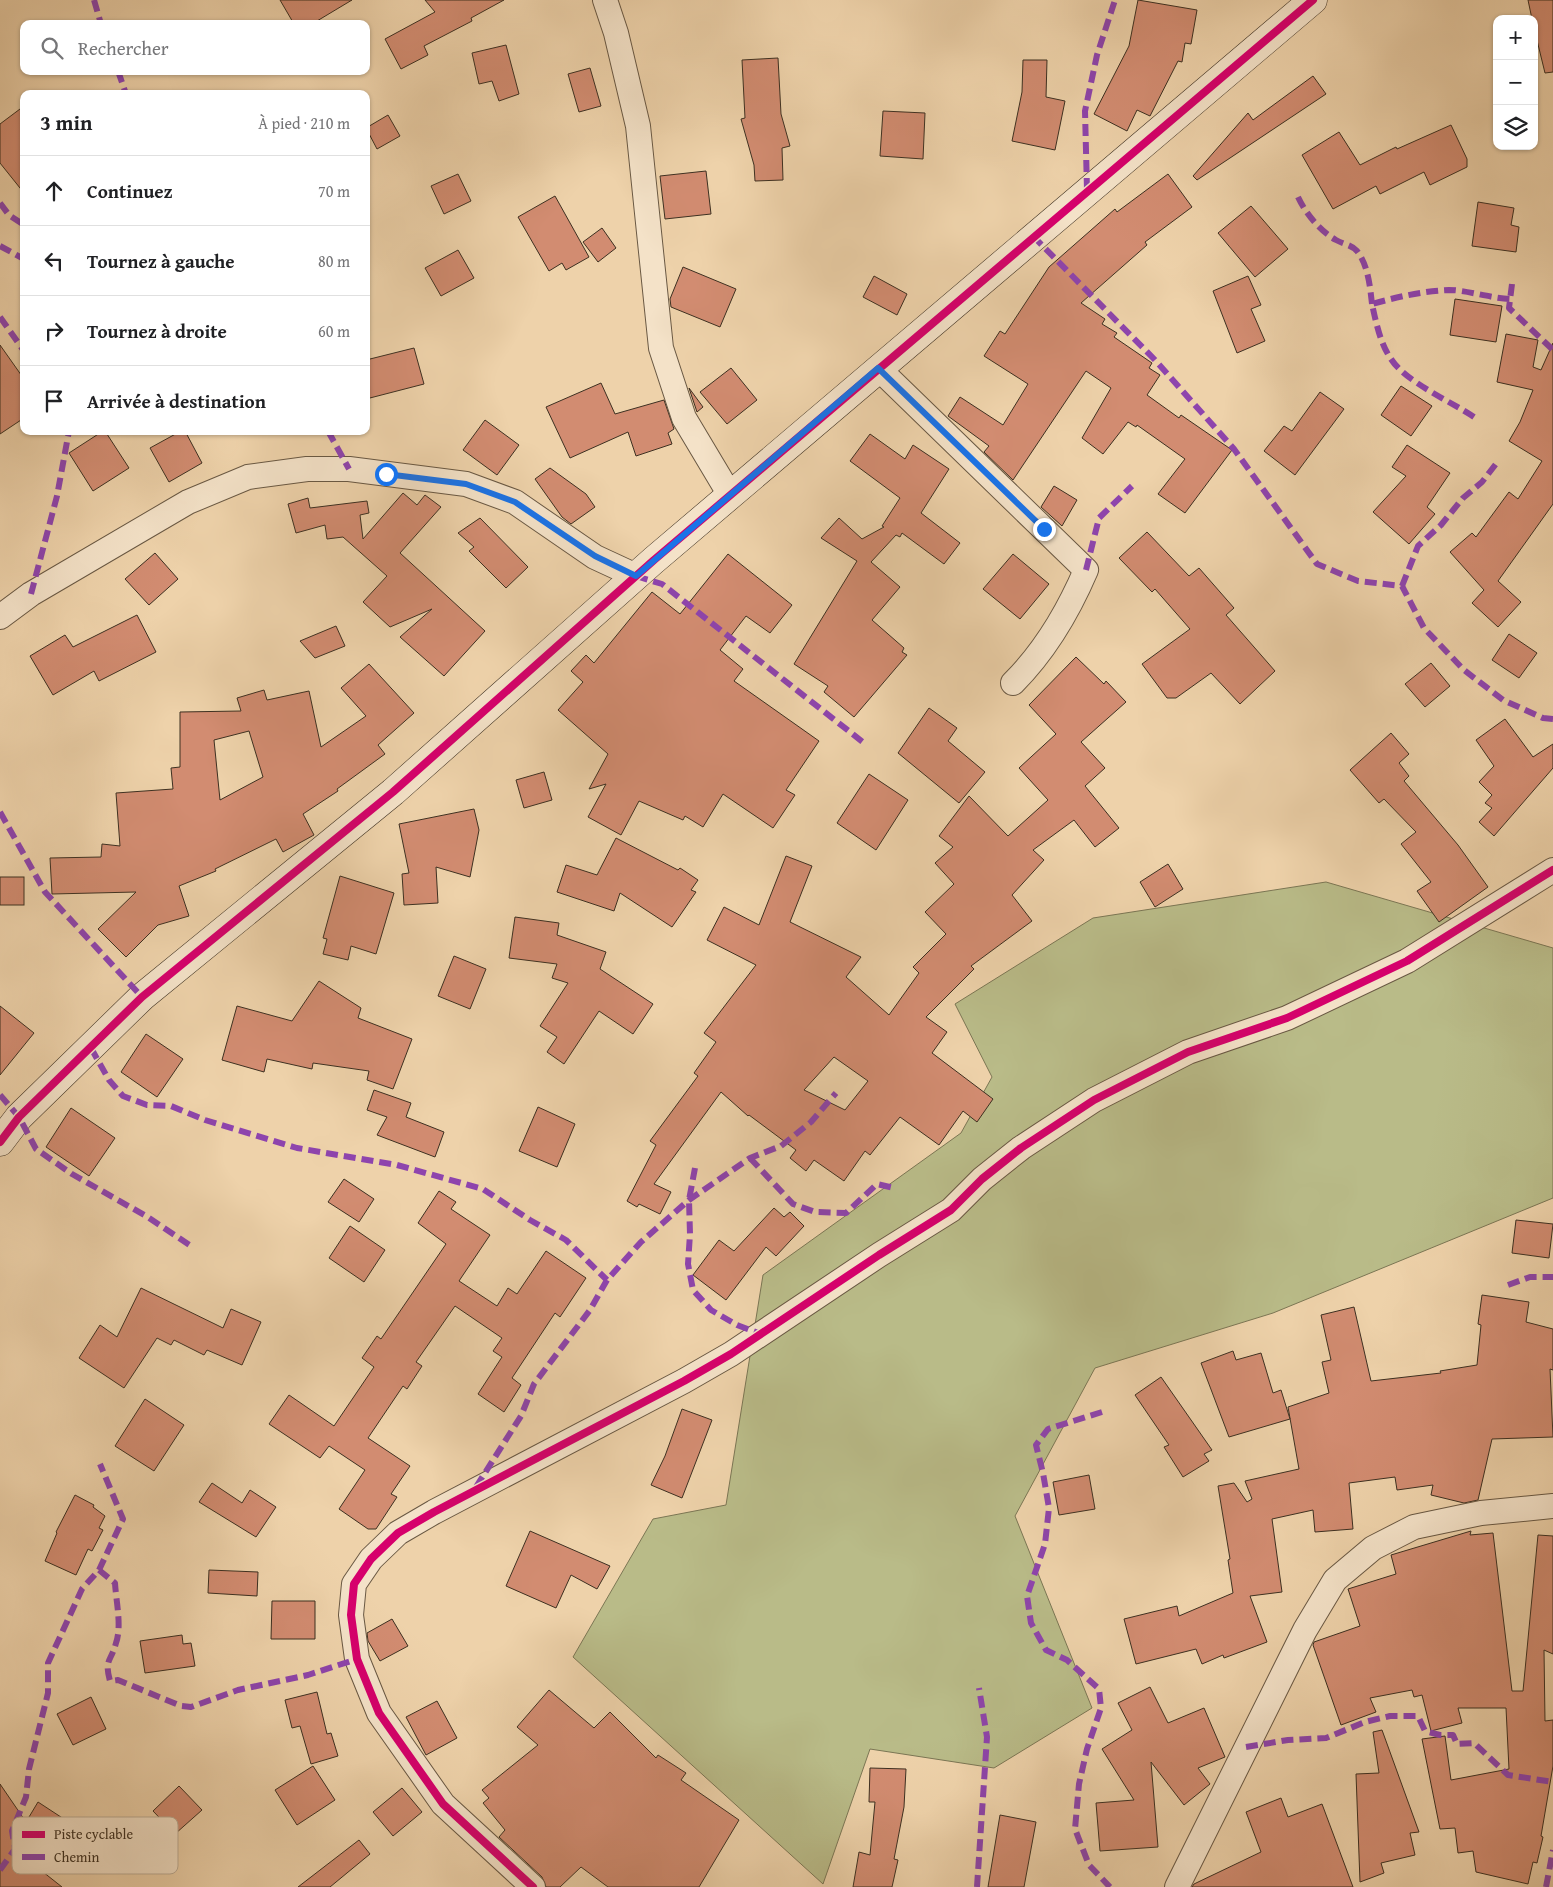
<!DOCTYPE html>
<html lang="fr">
<meta charset="utf-8">
<style>
:root{--surface:#fff;--page:#f6f6f6;--text:#202124;--muted:#757577;--line:#e0e0e0}
body{margin:0;font-family:"Gentium Book Plus",serif;background:var(--page);color:var(--text)}
.controls{position:absolute;right:15px;top:15px;display:grid;overflow:hidden;border-radius:10px;box-shadow:0 1px 4px #0004}
.controls button{width:45px;height:45px;display:grid;place-items:center;padding:0;border:0;border-bottom:1px solid var(--line);background:var(--surface);color:var(--text);font:25px sans-serif}
.stop{position:absolute;width:15px;height:15px;margin:-11px;border:4px solid #1a73e8;border-radius:50%;background:#fff}
.stop.end{background:#1a73e8;border-color:#fff;box-shadow:0 1px 5px #0008}
.list{margin:0;padding:0;list-style:none}
h2{display:flex;justify-content:space-between;align-items:center;height:65px;margin:0;padding:0 20px;font-size:21px}
h2 small{font-size:16px;font-weight:400;color:var(--muted)}
.list li{display:grid;grid-template-columns:32px 1fr auto;gap:15px;align-items:center;box-sizing:border-box;height:70px;padding:0 20px;border-top:1px solid var(--line)}
.list b{display:block;font-size:19px;white-space:nowrap}
.list em{font-size:16px;font-style:normal;color:var(--muted)}
.icon{flex:none;width:28px;height:28px;fill:none;stroke:currentColor;stroke-width:2;stroke-linecap:round;stroke-linejoin:round}
.map{position:relative;flex:none;width:1553px;height:1887px;overflow:hidden}
.search{position:absolute;background:var(--surface);box-shadow:0 1px 4px #0004;left:20px;top:20px;width:350px;height:55px;display:flex;align-items:center;gap:12px;box-sizing:border-box;padding:0 18px;border-radius:10px;color:var(--muted);font-size:19px}
.panel{position:absolute;background:var(--surface);box-shadow:0 1px 4px #0004;left:20px;top:90px;width:350px;height:345px;border-radius:10px}
.map>svg:first-child{display:block}
</style>
<div class="map">
<svg width="1553" height="1887" viewBox="0 0 1553 1887">
<rect width="100%" height="100%" fill="#eed2aa"/>
<filter id="stains"><feTurbulence type="fractalNoise" baseFrequency=".004" numOctaves="4"/><feColorMatrix values="0 0 0 0 .2 0 0 0 0 .09 0 0 0 0 .02 0 0 0 .5 -.17"/></filter>
<radialGradient id="worn" r=".72"><stop offset=".6" stop-color="#630" stop-opacity="0"/><stop offset="1" stop-color="#630" stop-opacity=".3"/></radialGradient>
<path fill="#b9bb88" stroke="#7b7654" d="M1326 882 1553 948V1198L1273 1313 1095 1368 1015 1516 1092 1708 994 1768 870 1749 823 1884 573 1657 653 1519 726 1505 763 1275 961 1133 992 1077 955 1004 1093 918Z"/>
<g fill="#d28c71" stroke="#3d3021" fill-rule="evenodd">
<path d="M280 0H352L312 24H294Z"/>
<path d="M425 0H504L471 18 472 21 424 46 428 55 401 69 385 39 435 12Z"/>
<path d="M1138 0 1197 10 1191 44 1185 43 1182 62 1178 61 1150 116 1137 110 1127 131 1094 114 1129 46Z"/>
<path d="M1528 0H1553V72L1545 73 1534 28V19H1532Z"/>
<path d="M506 45 519 94 499 101 492 81 479 84 472 53Z"/>
<path d="M778 58 781 114 790 146 782 148 783 180 755 181 754 165 741 119 745 118 742 60Z"/>
<path d="M1023 60H1047L1046 97 1065 101 1055 150 1012 141 1022 92Z"/>
<path d="M590 68 601 106 579 112 568 74Z"/>
<path d="M1313 76 1326 94 1197 180 1193 176 1248 113 1253 120Z"/>
<path d="M24 106V193L0 163V124Z"/>
<path d="M883 111 925 113 923 159 880 156Z"/>
<path d="M388 115 400 136 377 149 366 128Z"/>
<path d="M1451 125 1467 159V167L1430 185 1424 172 1380 194 1376 186 1333 209 1302 155 1339 132 1360 165 1396 147 1397 149Z"/>
<path d="M706 171 711 214 665 219 660 176Z"/>
<path d="M458 174 471 201 444 214 431 186Z"/>
<path d="M1168 174 1192 207 1145 242 1147 245 1081 303 1105 319 1102 324 1117 333 1114 337 1152 363 1149 368 1160 375 1147 395 1179 418 1181 415 1232 450 1185 513 1158 494 1185 459 1137 425 1136 427 1128 422 1103 454 1082 438 1111 388 1086 371 1013 480 984 452 989 446 948 416 960 397 1003 425 1028 384 984 356 1000 331 1005 334 1049 267 1115 209 1117 212Z"/>
<path d="M555 196 589 257 566 270 562 263 549 271 518 217Z"/>
<path d="M1478 202 1514 208 1511 225 1519 227 1516 252 1472 246Z"/>
<path d="M1251 206 1288 249 1255 277 1218 233Z"/>
<path d="M602 228 616 248 598 262 583 242Z"/>
<path d="M458 250 474 278 441 296 425 268Z"/>
<path d="M683 267 736 289 720 327 671 307 670 299Z"/>
<path d="M874 276 907 294 897 315 863 297Z"/>
<path d="M1248 276 1261 305 1251 309 1265 341 1237 353 1213 291Z"/>
<path d="M1455 299 1502 306 1496 342 1450 335Z"/>
<path d="M1506 334 1538 340 1533 367 1541 370 1553 343V504L1498 581 1521 602 1498 627 1472 603 1484 590 1450 552 1472 533 1476 537 1509 492 1518 499 1542 461 1509 441 1520 422 1533 390 1497 382Z"/>
<path d="M0 345 24 379V418L0 434Z"/>
<path d="M414 348 424 384 366 399V360Z"/>
<path d="M731 368 757 400 727 424 700 392Z"/>
<path d="M601 383 615 414 664 400 674 429 668 433 672 444 636 456 628 432 570 458 546 407Z"/>
<path d="M1401 386 1432 406 1411 436 1381 415Z"/>
<path d="M689 388 703 407 697 412Z"/>
<path d="M1320 392 1344 409 1295 475 1264 451 1284 426 1292 431Z"/>
<path d="M485 420 519 445 497 475 463 450Z"/>
<path d="M103 431H105L129 468 93 491 69 453Z"/>
<path d="M181 431H185L202 463 169 482 150 448Z"/>
<path d="M870 434 905 459 913 445 949 469 921 513 960 543 944 564 902 533 900 537 896 535 871 562 900 587 872 620 904 648 902 652 907 655 854 717 824 692 828 686 794 664 857 561 821 538 839 518 862 539 884 527 882 526 900 498 850 461Z"/>
<path d="M1407 445 1450 473 1427 507 1435 514 1409 544 1373 512 1406 476 1392 467Z"/>
<path d="M550 468 586 494 595 507 571 524 562 517 535 479Z"/>
<path d="M1054 486 1077 500 1062 526 1041 507Z"/>
<path d="M403 493 417 505 425 495 441 507 400 553 485 631 444 676 400 637 432 609 390 627 363 602 387 576 343 537 327 539 325 525 296 533 288 504 308 498 310 508 367 501 369 513 360 515 363 539Z"/>
<path d="M480 518 528 567 506 588 469 551 474 547 458 533Z"/>
<path d="M1147 532 1189 576 1199 568 1234 608 1226 615 1275 671 1240 704 1211 673 1176 698H1167L1142 664 1190 629 1155 589 1152 592 1119 558Z"/>
<path d="M155 553 178 579 149 605 125 579Z"/>
<path d="M728 554 792 605 770 633 746 616 720 650 743 669 734 681 819 741 786 790 795 795 773 828 723 794 703 827 685 816 683 820 639 801 621 835 588 817 606 784 589 789 608 754 558 710 583 682 571 671 586 655 594 663 652 592 680 614Z"/>
<path d="M1013 554 1049 584 1020 619 983 589Z"/>
<path d="M137 615 156 652 99 681 94 671 53 695 30 656 65 635 73 647Z"/>
<path d="M336 626 345 646 315 658 300 641Z"/>
<path d="M1509 634 1537 653 1519 678 1492 660Z"/>
<path d="M1076 657 1104 684 1106 681 1126 702 1081 742 1105 768 1085 786 1119 828 1095 847 1074 820 1033 850 1044 860 1012 895 1032 921 971 966 974 969 926 1017 947 1032 932 1053 993 1099 977 1122 963 1111 939 1145 900 1117 870 1155 865 1151 844 1181 814 1160 806 1171 790 1158 796 1150 749 1115 748 1116 721 1092 654 1184 671 1192 660 1214 639 1204 637 1207 627 1201 656 1145 650 1141 698 1076 694 1073 716 1042 704 1033 756 965 707 940 724 907 759 925 786 856 812 866 790 922 861 957 846 977 889 1015 919 973 913 967 946 934 925 912 954 884 935 863 953 847 939 836 969 796 1008 836 1048 800 1019 768 1056 734 1029 705ZM834 1057 868 1081 845 1110 804 1090Z"/>
<path d="M1431 663 1450 686 1425 707 1405 684Z"/>
<path d="M369 664 414 713 378 745 385 754 337 789 338 791 303 814 314 835 283 852 276 839 215 869 216 871 179 886 189 916 158 925 126 957 98 929 136 892 52 894 50 858 101 857 102 844 120 846 116 793 173 789 171 768 180 767V712L241 711 237 698 264 690 267 700 309 691 321 747 366 716 341 688ZM249 731 263 777 220 800 214 740Z"/>
<path d="M929 708 957 728 948 741 985 772 959 803 898 753Z"/>
<path d="M1505 719 1533 757 1553 744V768L1494 836 1479 822 1492 808 1485 803 1492 795 1479 782 1494 766 1476 740Z"/>
<path d="M1391 733 1409 754 1399 763 1409 776 1404 781 1458 845 1488 887 1439 922 1417 891 1431 882 1401 844 1416 832 1384 799 1379 803 1350 770Z"/>
<path d="M544 772 552 800 524 808 516 780Z"/>
<path d="M869 774 908 800 876 850 837 823Z"/>
<path d="M474 809 479 830 470 877 436 867 438 903 404 905 402 874 409 873 399 824Z"/>
<path d="M616 838 678 870 680 868 698 880 691 890 696 892 672 927 620 893 614 911 557 892 566 865 597 875Z"/>
<path d="M1168 864 1183 889 1155 907 1140 882Z"/>
<path d="M340 876 394 893 376 954 351 946 348 960 323 954 327 939 323 938Z"/>
<rect x="0" y="877" width="24" height="28"/>
<path d="M515 917 559 923 557 935 606 952 600 969 653 1004 633 1034 599 1011 564 1064 547 1052 557 1037 540 1026 568 983 552 978 557 964 509 958Z"/>
<path d="M454 956 486 969 470 1009 438 996Z"/>
<path d="M319 981 361 1008 358 1018 412 1039 393 1089 367 1080 369 1071 313 1063 312 1069 267 1059 264 1072 222 1060 237 1006 292 1021Z"/>
<path d="M0 1006 34 1033 0 1075Z"/>
<path d="M146 1034 183 1059 157 1097 121 1072Z"/>
<path d="M374 1090 411 1103 406 1117 444 1132 435 1157 377 1135 387 1117 367 1110Z"/>
<path d="M538 1107 575 1124 557 1167 519 1151Z"/>
<path d="M71 1108 115 1138 89 1176 46 1147Z"/>
<path d="M344 1179 374 1199 359 1222 328 1202Z"/>
<path d="M439 1191 456 1202 451 1209 490 1235 459 1281 497 1306 508 1288 517 1294 546 1251 586 1278 560 1317 555 1313 512 1378 521 1385 504 1412 478 1394 502 1357 493 1351 502 1338 455 1306 416 1362 422 1366 407 1389 403 1386 368 1438 410 1466 391 1494 397 1497 376 1529H368L339 1509 365 1470 329 1446 320 1458 269 1424 289 1395 334 1426 374 1367 362 1358 377 1336 381 1339 446 1244 418 1223Z"/>
<path d="M774 1208 784 1217 790 1212 804 1226 776 1256 766 1247 726 1300 693 1275 719 1240 734 1251Z"/>
<path d="M1516 1220 1553 1224 1549 1258 1512 1253Z"/>
<path d="M350 1226 385 1250 364 1282 329 1258Z"/>
<path d="M141 1288 223 1328 231 1309 261 1322 242 1365 207 1350 204 1355 174 1340 171 1345 157 1338 124 1388 79 1358 100 1325 117 1337Z"/>
<path d="M1482 1295 1529 1302 1526 1322 1553 1329V1370L1550 1369 1553 1437 1492 1439 1478 1500 1464 1503 1431 1495 1433 1485 1397 1490 1395 1477 1349 1483 1353 1529 1315 1532 1313 1510 1272 1519 1282 1592 1250 1596 1267 1642 1224 1658 1223 1655 1202 1664 1196 1649 1136 1664 1124 1619 1177 1606 1179 1616 1233 1593 1228 1560 1230 1559 1218 1486 1234 1483 1247 1502 1252 1499 1245 1481 1299 1469 1288 1407 1329 1393 1322 1362 1331 1360 1321 1315 1354 1307 1371 1381 1441 1373 1440 1371 1477 1365 1481 1325 1478 1324Z"/>
<path d="M1233 1351 1236 1360 1261 1353 1273 1393 1281 1390 1290 1419 1229 1437 1201 1363Z"/>
<path d="M1161 1377 1212 1450 1204 1454 1209 1461 1183 1477 1164 1447 1169 1445 1135 1395Z"/>
<path d="M145 1399 184 1425 154 1471 115 1446Z"/>
<path d="M682 1409 712 1420 682 1498 651 1485 665 1456Z"/>
<path d="M1089 1475 1095 1509 1059 1515 1053 1482Z"/>
<path d="M212 1483 242 1503 250 1490 276 1507 256 1537 199 1502Z"/>
<path d="M75 1495 94 1505 93 1507 105 1516 99 1528 103 1530 92 1551 88 1549 76 1575 45 1561 57 1533 56 1532Z"/>
<path d="M530 1531 610 1566 597 1589 571 1575 556 1608 506 1586Z"/>
<path d="M1471 1531 1470 1535 1493 1533 1512 1691H1523L1538 1535 1553 1536V1654L1544 1650 1545 1721 1553 1720V1766L1541 1836 1543 1837 1537 1863 1533 1862 1528 1884 1476 1872 1473 1851 1458 1853 1455 1828 1440 1829 1422 1739 1445 1736 1451 1780 1509 1769 1506 1708H1458L1462 1723 1431 1731 1422 1695 1414 1697 1412 1690 1370 1698 1376 1712 1341 1725 1313 1645 1314 1642 1360 1626 1348 1589 1396 1574 1391 1555Z"/>
<path d="M209 1570 258 1572 257 1596 208 1593Z"/>
<path d="M272 1601H315V1639H271Z"/>
<path d="M392 1619 408 1646 380 1661 368 1641 367 1633Z"/>
<path d="M182 1635 183 1644 191 1643 195 1666 145 1673 140 1641Z"/>
<path d="M1150 1687 1168 1723 1204 1708 1225 1757 1198 1768 1210 1784 1184 1805 1151 1762 1158 1847 1100 1851 1096 1803 1134 1800 1102 1749 1132 1730 1118 1703Z"/>
<path d="M549 1690 594 1728 610 1712 656 1758 658 1755 686 1773 681 1780 739 1820 699 1887H608L581 1867 560 1887H546L542 1877 499 1837 505 1830 483 1803 489 1798 482 1790 538 1745 517 1727Z"/>
<path d="M317 1692 327 1734 331 1733 338 1756 311 1764 300 1726 292 1728 285 1700Z"/>
<path d="M91 1697 106 1729 73 1745 57 1714Z"/>
<path d="M437 1701 457 1738 426 1755 406 1717Z"/>
<path d="M1382 1730 1419 1832 1410 1833 1415 1855 1381 1863 1384 1873 1360 1882 1356 1774 1379 1773 1373 1732Z"/>
<path d="M313 1766 335 1800 297 1825 275 1790Z"/>
<path d="M870 1768 906 1769 904 1807 894 1859 898 1860 892 1887H853L859 1852 870 1855 875 1802H869Z"/>
<path d="M0 1784 26 1822 38 1802 67 1821 38 1868 62 1887H0Z"/>
<path d="M179 1786 202 1810 175 1834 153 1811Z"/>
<path d="M402 1788 422 1812 393 1836 373 1812Z"/>
<path d="M1281 1798 1288 1817 1322 1804 1353 1887H1192L1194 1884 1261 1852 1246 1812Z"/>
<path d="M1000 1815 1036 1822 1024 1887H988Z"/>
<path d="M359 1840 370 1854 330 1887H298Z"/>
</g>
<g fill="none" stroke-linecap="round" stroke-linejoin="round">
<g stroke="#695843" stroke-width="26">
<g id="street">
<path d="M605 0 616 33 638 126 661 348 684 418 730 495"/>
<path d="M878 368 1086 570C1068 612 1045 651 1013 683"/>
<path d="M0 617 31 594 188 502 248 477 307 469H349L466 484 515 502 595 557 636 576"/>
<path d="M533 1887 443 1804 379 1713 357 1659 351 1615 354 1584 371 1559 398 1533 434 1512 684 1381 731 1354 879 1255 951 1210 982 1179 1021 1148 1094 1100 1188 1052 1287 1018 1407 961 1553 870"/>
<path d="M1177 1887 1305 1630 1335 1580 1373 1548 1414 1527 1481 1513 1553 1506"/>
</g>
</g>
<g stroke="#3d3021" stroke-width="29">
<path id="secondary" d="M0 1142 19 1117 142 997 393 792 654 560 1313 0"/>
</g>
<use href="#street" stroke="#f4e2c8" stroke-width="24"/>
<use href="#secondary" stroke="#f4e2c8" stroke-width="28"/>
<g stroke="#8e44ad" stroke-width="6" stroke-dasharray="12 6" stroke-linecap="butt">
<path d="M94 0 101 24"/>
<path d="M118 71 126 94"/>
<path d="M1087 190 1085 111 1097 55 1115 0"/>
<path d="M1298 197C1306 214 1320 231 1336 240 1343 244 1352 245 1357 251 1368 265 1370 286 1372 304"/>
<path d="M0 203 9 215 24 225"/>
<path d="M1033 236 1155 360 1234 449 1317 564 1358 581 1402 586 1424 628 1464 670 1503 700 1543 718 1553 719"/>
<path d="M0 246 24 259"/>
<path d="M1512 284 1509 308 1553 350"/>
<path d="M0 317 24 351"/>
<path d="M1474 417C1450 401 1406 382 1391 359 1380 343 1376 322 1372 304 1397 297 1423 291 1449 290 1466 290 1490 298 1510 299"/>
<path d="M328 431 349 469"/>
<path d="M1086 570 1099 518 1132 486"/>
<path d="M636 576 662 584 864 743"/>
<path d="M1402 586 1418 546 1441 525 1463 498 1482 482 1499 460"/>
<path d="M31 594 57 496 69 431"/>
<path d="M0 812 45 892 142 997"/>
<path d="M91 1048 109 1080 123 1096 147 1105 171 1106 205 1120 297 1148 397 1165 483 1189 530 1220 566 1240 607 1280"/>
<path d="M0 1095 19 1117 36 1149 72 1174 146 1216 191 1246"/>
<path d="M750 1158 793 1204 815 1212 846 1213 877 1184 894 1188"/>
<path d="M695 1168 689 1200 690 1234 688 1264 693 1290 711 1310 737 1325 761 1334"/>
<path d="M1508 1285 1530 1277H1553"/>
<path d="M1102 1412 1048 1429 1036 1445 1043 1473 1049 1508 1045 1544 1027 1596 1031 1623 1046 1650 1067 1660 1099 1689 1101 1708 1087 1749 1079 1784 1075 1829 1089 1865 1110 1887"/>
<path d="M476 1487 521 1416 534 1384 590 1310 607 1280 641 1242 689 1200 750 1158 781 1146 811 1122 836 1093"/>
<path d="M99 1570 115 1583C116 1601 122 1626 116 1643 111 1662 104 1659 110 1681L118 1680 181 1706 191 1707 238 1690 308 1675 357 1659"/>
<path d="M1246 1747 1288 1740 1326 1738 1365 1722 1390 1716H1418L1425 1731 1440 1735H1453L1457 1744 1474 1743 1508 1775 1553 1782"/>
<path d="M0 1870 15 1849 12 1831 26 1797 29 1769 48 1693V1663L82 1589 99 1570 123 1519 100 1464"/>
<path d="M977 1887 987 1737 979 1688"/>
<path d="M1546 1887 1553 1850"/>
</g>
<g stroke="#f4e2c8" stroke-width="11">
<g id="cycleway">
<path d="M0 1142 19 1117 142 997 393 792 654 560 1313 0"/>
<path d="M533 1887 443 1804 379 1713 357 1659 351 1615 354 1584 371 1559 398 1533 434 1512 684 1381 731 1354 879 1255 951 1210 982 1179 1021 1148 1094 1100 1188 1052 1287 1018 1407 961 1553 870"/>
</g>
</g>
<use href="#cycleway" stroke="#d6006c" stroke-width="8"/>
</g>
<g fill="none" stroke-linecap="round" stroke-linejoin="round">
<path stroke="#1a73e8" stroke-width="6" d="M386 474 466 484 515 502 595 556 636 576 878 368 1044 529"/>
</g>
<rect x="12" y="1817" width="166" height="57" rx="8" fill="#f4e2c8" stroke="#bdad96" stroke-width="1"/>
<rect x="22" y="1831" width="23" height="7" fill="#d6006c"/>
<rect x="22" y="1854" width="23" height="6" fill="#8e44ad"/>
<g font-size="14" fill="#3d3021">
<text x="54" y="1839">Piste cyclable</text>
<text x="54" y="1862">Chemin</text>
</g>
<rect width="100%" height="100%" filter="url(#stains)"/>
<rect width="100%" height="100%" fill="url(#worn)"/>
</svg>
<div class="controls">
<button>+</button>
<button>−</button>
<button><svg class="icon" aria-label="layers" viewBox="0 0 24 24"><path d="M12 4l9 5-9 5-9-5zM3 14l9 5 9-5"/></svg></button>
</div>
<div class="stop" style="left:386px;top:474px"></div>
<div class="stop end" style="left:1044px;top:529px"></div>
<div class="search"><svg class="icon" aria-label="search" viewBox="0 0 24 24"><circle cx="10" cy="10" r="6"/><path d="M15 15l6 6"/></svg>Rechercher</div>
<section class="panel">
<h2>3 min<small>À pied · 210 m</small></h2>
<ul class="list">
<li><svg class="icon" aria-label="ahead" viewBox="0 0 24 24"><path d="M12 20V5M6 11l6-6 6 6"/></svg><div><b>Continuez</b></div><em>70 m</em></li>
<li><svg class="icon" aria-label="left" viewBox="0 0 24 24"><path d="M17 20v-9H6M10 6l-5 5 5 5"/></svg><div><b>Tournez à gauche</b></div><em>80 m</em></li>
<li><svg class="icon" aria-label="right" viewBox="0 0 24 24"><path d="M7 20v-9h11M14 6l5 5-5 5"/></svg><div><b>Tournez à droite</b></div><em>60 m</em></li>
<li><svg class="icon" aria-label="arrive" viewBox="0 0 24 24"><path d="M6 21V4h12l-3 4 3 4H6"/></svg><div><b>Arrivée à destination</b></div></li>
</ul>
</section>
</div>
